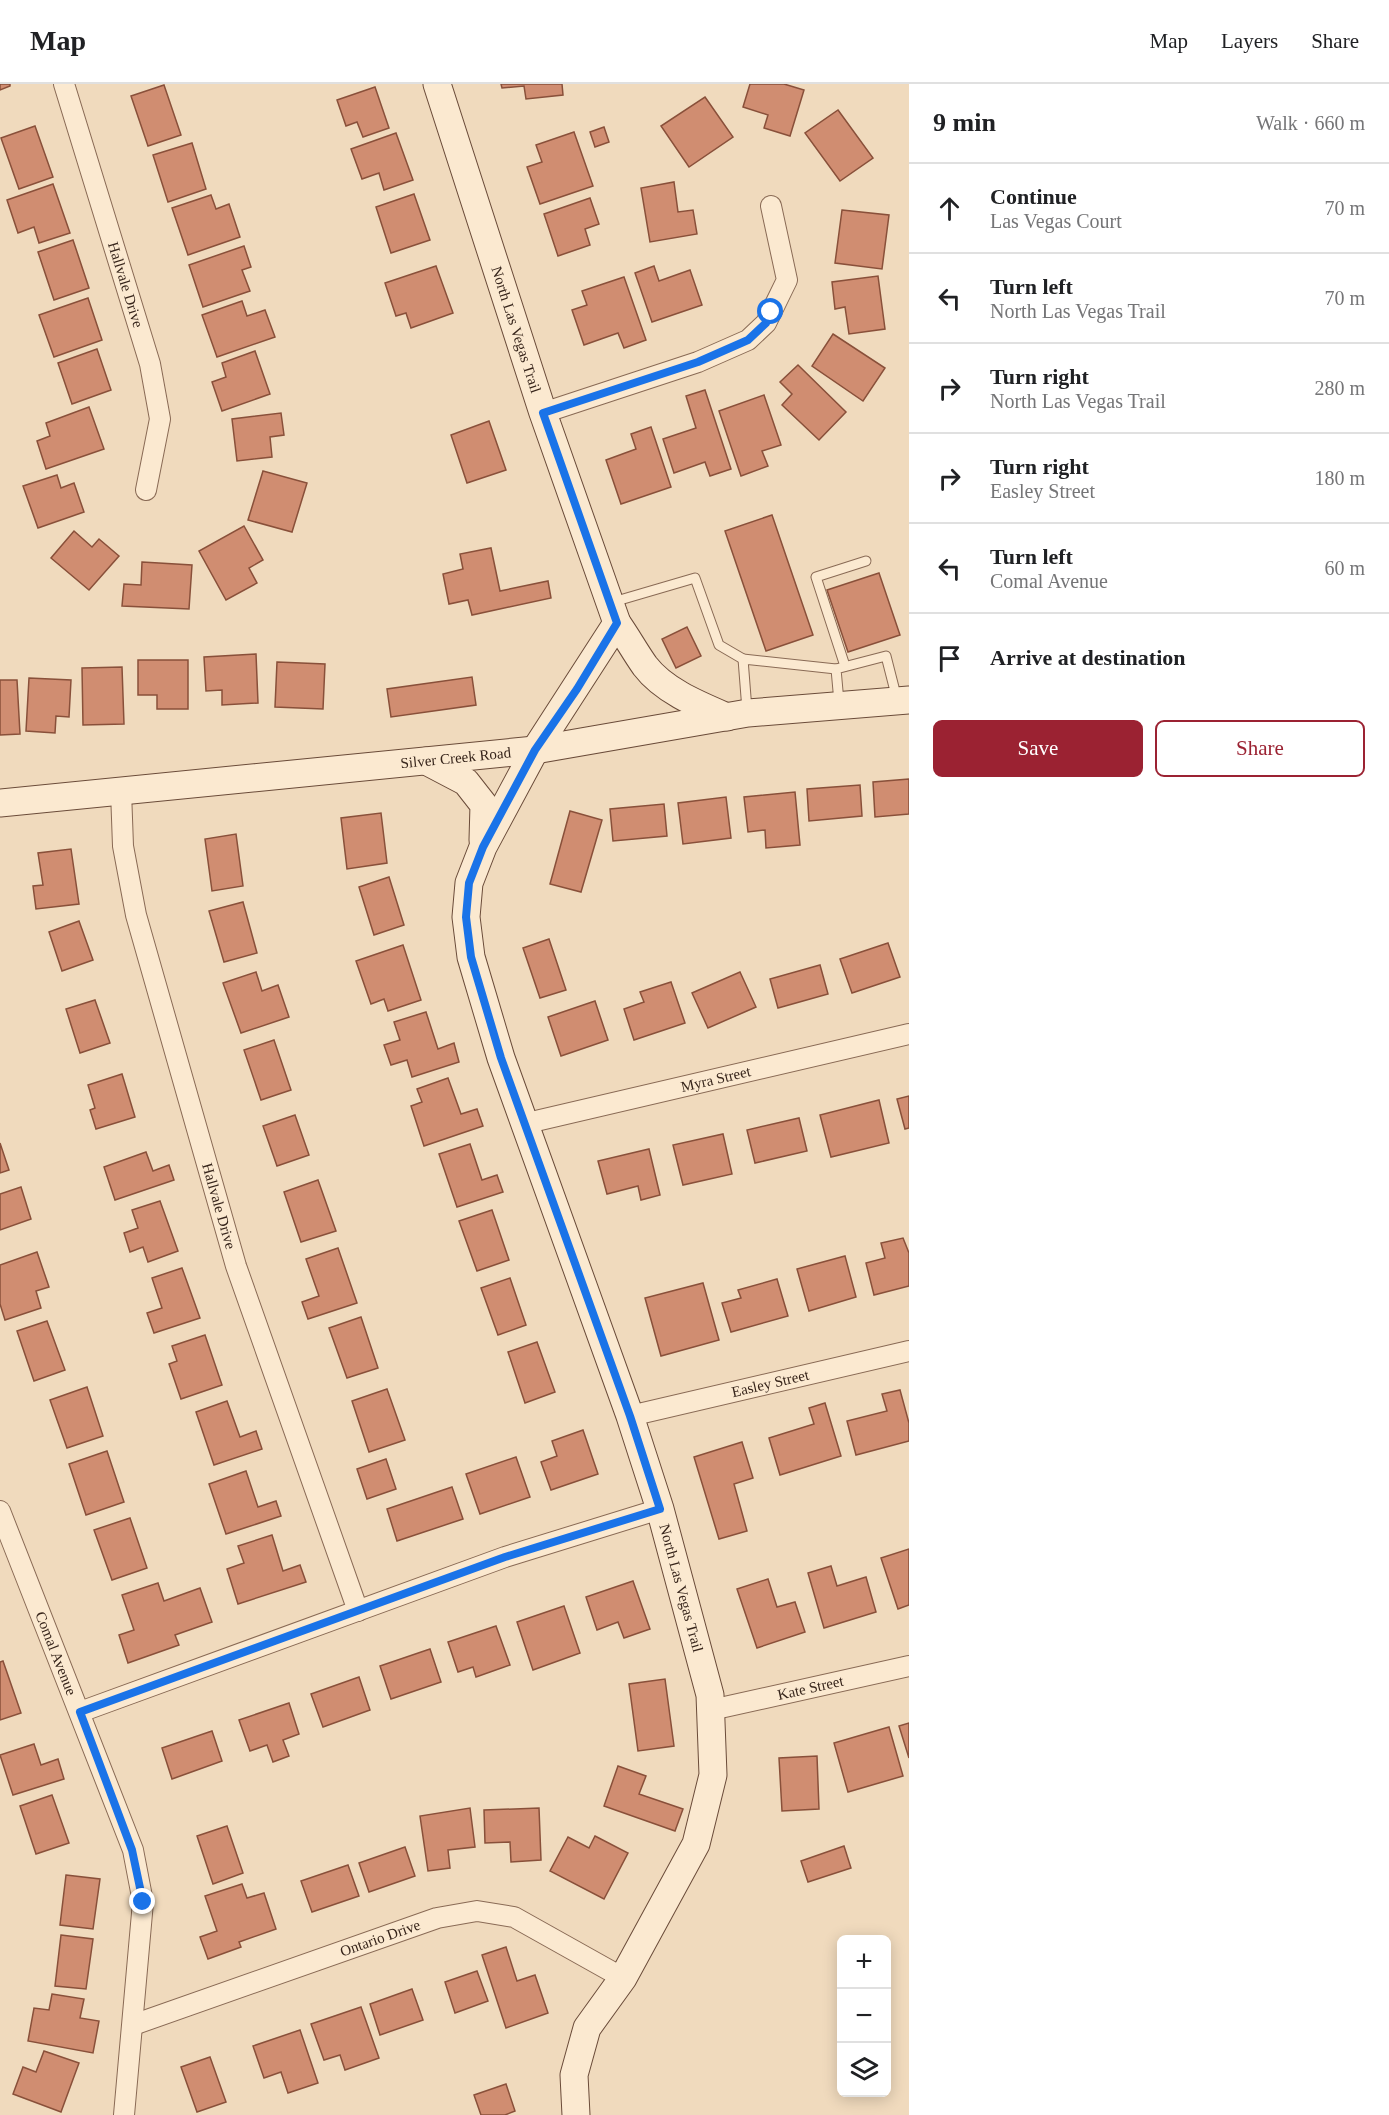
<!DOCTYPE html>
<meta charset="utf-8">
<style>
:root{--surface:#fff;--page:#f2f2f2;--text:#202124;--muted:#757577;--line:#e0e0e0;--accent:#9b2232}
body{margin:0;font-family:Georgia,serif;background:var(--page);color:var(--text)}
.controls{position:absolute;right:18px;bottom:18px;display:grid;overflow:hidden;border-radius:9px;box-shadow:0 3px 15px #0003}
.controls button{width:54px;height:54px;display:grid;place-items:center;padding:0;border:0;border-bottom:2px solid var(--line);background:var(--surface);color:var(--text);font:30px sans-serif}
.stop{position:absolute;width:18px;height:18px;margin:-14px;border:4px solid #1a73e8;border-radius:50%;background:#fff}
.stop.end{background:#1a73e8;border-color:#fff;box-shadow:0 2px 6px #0008}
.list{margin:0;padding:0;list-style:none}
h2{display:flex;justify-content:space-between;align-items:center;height:78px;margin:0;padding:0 24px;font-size:26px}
h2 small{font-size:20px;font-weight:400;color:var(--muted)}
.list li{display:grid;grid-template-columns:39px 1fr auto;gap:18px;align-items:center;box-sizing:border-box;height:90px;padding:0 24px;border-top:2px solid var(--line)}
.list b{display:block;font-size:22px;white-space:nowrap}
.list p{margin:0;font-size:20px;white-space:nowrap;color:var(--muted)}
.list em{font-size:20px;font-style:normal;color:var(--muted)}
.actions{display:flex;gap:12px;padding:18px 24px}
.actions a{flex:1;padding:14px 0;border:2px solid var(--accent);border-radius:9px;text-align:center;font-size:21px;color:var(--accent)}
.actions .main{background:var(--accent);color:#fff}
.icon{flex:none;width:33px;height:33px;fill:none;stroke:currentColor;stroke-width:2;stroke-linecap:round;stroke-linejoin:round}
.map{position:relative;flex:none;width:909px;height:2031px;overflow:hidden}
header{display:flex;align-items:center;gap:36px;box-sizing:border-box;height:84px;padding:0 30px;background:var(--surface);border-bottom:2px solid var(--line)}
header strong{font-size:28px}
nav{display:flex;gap:33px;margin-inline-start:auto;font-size:21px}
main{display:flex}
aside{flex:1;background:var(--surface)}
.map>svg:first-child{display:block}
</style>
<header>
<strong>Map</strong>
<nav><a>Map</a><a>Layers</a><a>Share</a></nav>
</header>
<main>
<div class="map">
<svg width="909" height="2031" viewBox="0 0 909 2031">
<rect width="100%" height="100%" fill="#f0dabd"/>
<g fill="#d08d71" stroke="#89503a" stroke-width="1.5">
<path d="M0 0H10V2L0 6Z"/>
<path d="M501 0H562L563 11 526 15 524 2 502 4Z"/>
<path d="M750 0H784L804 6 790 52 764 44 768 31 743 23Z"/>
<path d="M164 1 181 51 148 62 131 12Z"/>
<path d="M375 3 389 44 363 53 357 38 346 42 337 16Z"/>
<path d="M705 13 733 53 689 83 661 42Z"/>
<path d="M838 26 873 74 840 97 805 49Z"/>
<path d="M35 42 53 93 19 105 1 54Z"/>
<path d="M604 43 609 58 595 63 590 48Z"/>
<path d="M574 48 593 102 540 120 527 83 542 78 536 61Z"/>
<path d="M396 49 413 96 384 106 379 89 362 95 351 65Z"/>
<path d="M192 59 206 105 168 118 153 71Z"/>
<path d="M674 98 678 128 693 126 697 150 650 158 641 104Z"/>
<path d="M53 100 70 149 39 159 34 143 18 149 7 116Z"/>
<path d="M414 110 430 156 391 169 376 123Z"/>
<path d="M211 111 216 125 229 120 240 153 188 171 172 124Z"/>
<path d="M590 114 599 140 585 145 590 161 558 172 544 130Z"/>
<path d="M842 126 889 131 882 185 835 179Z"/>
<path d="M73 156 89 204 54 216 38 168Z"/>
<path d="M244 162 251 183 242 186 250 207 203 223 189 181Z"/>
<path d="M436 182 453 229 411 244 406 229 396 232 385 199Z"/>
<path d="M654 182 659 197 690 186 702 221 652 238 635 189Z"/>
<path d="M878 192 885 245 849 250 845 223 835 225 832 198Z"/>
<path d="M624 193 646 256 624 264 618 249 584 261 572 226 587 221 582 207Z"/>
<path d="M88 214 102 256 54 273 39 231Z"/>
<path d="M242 217 247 232 265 226 275 253 217 273 202 231Z"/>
<path d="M833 250 885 284 863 317 812 282Z"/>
<path d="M97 265 111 306 72 320 58 279Z"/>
<path d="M255 267 270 310 222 327 212 298 226 293 222 279Z"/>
<path d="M798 281 846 328 819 356 782 321 792 310 780 298Z"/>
<path d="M705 306 731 385 710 392 705 378 674 389 663 355 696 344 686 312Z"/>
<path d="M764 311 781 361 762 367 768 382 741 392 719 327Z"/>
<path d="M89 323 104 365 46 385 37 357 50 352 46 339Z"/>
<path d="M281 329 284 351 270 353 272 373 237 377 232 335Z"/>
<path d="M489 337 506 386 467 399 451 351Z"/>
<path d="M651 343 671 403 621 420 606 376 636 365 631 350Z"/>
<path d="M263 387 307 399 292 448 248 436Z"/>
<path d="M57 391 61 404 74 399 84 428 38 444 23 402Z"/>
<path d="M772 431 813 551 766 567 725 447Z"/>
<path d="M244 442 263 476 249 484 257 499 226 516 199 467Z"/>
<path d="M74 447 92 463 99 455 119 472 89 506 51 474Z"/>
<path d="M491 464 500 507 548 497 551 514 472 531 468 516 449 520 443 490 463 485 460 470Z"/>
<path d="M142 478 192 481 189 525 122 522 124 500 141 501Z"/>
<path d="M879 489 900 551 848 568 827 506Z"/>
<path d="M687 543 701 572 676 584 662 555Z"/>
<path d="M256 570 258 619 222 621V606L206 607 204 573Z"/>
<path d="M138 576H188V625H157V611H138Z"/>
<path d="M277 578 325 580 323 625 275 623Z"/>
<path d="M122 583 124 640 83 641 82 584Z"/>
<path d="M472 593 476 621 391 633 387 605Z"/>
<path d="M29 594 71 596 69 633 56 632 55 649 26 647Z"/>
<path d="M0 596H17L20 650 0 651Z"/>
<path d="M909 695V730L875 733 873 698Z"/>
<path d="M860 701 862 732 809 737 807 705Z"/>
<path d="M795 708 800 761 766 764 765 746 748 748 744 713Z"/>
<path d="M726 713 731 754 683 760 678 719Z"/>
<path d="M664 720 667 752 613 757 610 725Z"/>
<path d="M570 727 602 736 581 808 550 800Z"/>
<path d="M381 729 387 779 347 785 341 734Z"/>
<path d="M236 750 243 802 212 807 205 755Z"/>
<path d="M71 765 79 820 36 825 33 802 43 801 38 769Z"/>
<path d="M389 793 404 841 374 851 359 803Z"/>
<path d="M243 818 257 869 224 878 209 827Z"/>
<path d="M79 837 93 876 62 887 49 848Z"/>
<path d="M549 855 566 906 540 914 523 864Z"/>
<path d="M888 859 900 893 852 909 840 875Z"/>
<path d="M403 861 421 916 388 927 384 915 371 920 356 877Z"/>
<path d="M820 881 828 910 778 924 770 895Z"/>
<path d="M256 888 262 907 278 901 289 933 241 949 223 899Z"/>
<path d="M740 888 756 923 708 944 692 909Z"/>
<path d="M671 898 685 939 634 956 624 925 644 918 640 908Z"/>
<path d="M95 916 110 959 80 969 66 925Z"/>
<path d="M595 917 608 956 561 972 548 933Z"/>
<path d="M426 928 438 965 454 959 459 978 412 993 407 976 391 981 384 961 400 956 394 938Z"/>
<path d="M274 956 291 1006 261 1016 244 966Z"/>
<path d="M122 990 135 1033 96 1045 90 1026 95 1024 88 1001Z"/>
<path d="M448 994 461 1030 477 1025 483 1042 424 1062 411 1022 422 1018 417 1005Z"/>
<path d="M909 1012V1044L905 1045 897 1015Z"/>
<path d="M879 1016 889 1059 831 1073 820 1031Z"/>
<path d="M295 1031 309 1071 277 1082 263 1042Z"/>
<path d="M799 1034 807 1067 755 1079 747 1046Z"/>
<path d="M723 1050 732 1090 683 1101 673 1061Z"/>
<path d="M0 1059 9 1086 0 1089Z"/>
<path d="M470 1060 482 1096 497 1091 503 1108 457 1123 439 1070Z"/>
<path d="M649 1065 660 1111 641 1116 638 1102 607 1110 598 1077Z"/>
<path d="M146 1068 153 1087 169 1081 174 1096 115 1116 104 1083Z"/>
<path d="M318 1096 336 1147 301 1158 284 1108Z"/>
<path d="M21 1103 31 1135 0 1146V1110Z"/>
<path d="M160 1117 178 1167 148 1178 143 1163 130 1168 124 1149 138 1144 132 1126Z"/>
<path d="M492 1126 509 1176 477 1187 459 1137Z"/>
<path d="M903 1154 909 1169V1202L874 1211 866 1179 885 1174 881 1159Z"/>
<path d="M338 1164 357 1219 308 1235 302 1218 319 1212 306 1175Z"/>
<path d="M37 1168 49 1203 36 1207 41 1224 5 1236 0 1220V1181Z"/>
<path d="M845 1172 856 1213 809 1227 797 1185Z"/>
<path d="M182 1184 200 1234 154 1249 147 1229 162 1224 152 1194Z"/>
<path d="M510 1194 526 1241 498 1251 481 1204Z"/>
<path d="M777 1195 788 1232 731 1248 722 1219 741 1214 738 1206Z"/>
<path d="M703 1199 719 1256 661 1272 645 1214Z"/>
<path d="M361 1233 378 1284 347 1294 329 1244Z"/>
<path d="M47 1237 65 1286 34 1297 17 1247Z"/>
<path d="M205 1251 222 1301 181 1315 169 1280 177 1277 172 1262Z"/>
<path d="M537 1258 555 1308 525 1319 508 1268Z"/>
<path d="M87 1303 103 1352 67 1364 50 1316Z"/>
<path d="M387 1305 405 1356 369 1368 352 1317Z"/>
<path d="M900 1306 909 1339V1357L856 1371 847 1337 887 1327 882 1310Z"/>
<path d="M227 1317 240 1353 256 1347 262 1365 214 1381 196 1328Z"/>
<path d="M825 1319 841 1372 780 1391 769 1354 814 1340 809 1324Z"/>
<path d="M583 1346 598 1390 551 1406 541 1378 557 1372 552 1357Z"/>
<path d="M742 1358 753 1394 734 1400 747 1447 719 1455 694 1373Z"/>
<path d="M107 1367 124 1418 86 1431 69 1380Z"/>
<path d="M516 1373 530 1413 480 1430 466 1390Z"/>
<path d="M386 1375 396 1405 367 1415 357 1385Z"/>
<path d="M246 1387 258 1423 276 1417 281 1432 226 1450 209 1400Z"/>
<path d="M452 1403 463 1435 397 1457 387 1425Z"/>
<path d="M130 1434 147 1484 112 1496 94 1446Z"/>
<path d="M272 1451 283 1487 300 1481 306 1498 238 1520 227 1485 244 1479 238 1462Z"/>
<path d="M909 1465V1521L898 1525 881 1474Z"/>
<path d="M831 1482 837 1502 866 1493 876 1528 824 1544 808 1489Z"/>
<path d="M768 1495 777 1523 795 1518 805 1548 757 1564 737 1505Z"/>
<path d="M633 1497 650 1545 624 1554 618 1538 597 1546 586 1513Z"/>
<path d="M158 1499 164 1517 200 1504 212 1538 175 1551 179 1561 128 1579 119 1551 134 1546 122 1511Z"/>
<path d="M564 1522 580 1569 533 1586 517 1538Z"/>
<path d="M496 1542 510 1581 476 1593 473 1583 458 1588 448 1558Z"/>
<path d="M430 1565 441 1598 391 1615 380 1582Z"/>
<path d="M3 1577 21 1629 0 1636V1578Z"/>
<path d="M359 1593 370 1626 323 1643 311 1610Z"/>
<path d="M665 1595 674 1662 638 1667 629 1600Z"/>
<path d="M289 1619 299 1650 283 1656 289 1672 273 1678 267 1661 250 1667 239 1636Z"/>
<path d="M909 1639V1674L899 1642Z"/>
<path d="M889 1643 903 1692 848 1708 834 1659Z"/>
<path d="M212 1647 222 1677 172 1695 162 1664Z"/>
<path d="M34 1660 41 1681 58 1675 64 1695 13 1711 0 1671Z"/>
<path d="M817 1672 819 1725 782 1727 779 1674Z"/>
<path d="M618 1682 646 1692 639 1710 683 1725 675 1747 604 1722Z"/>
<path d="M52 1711 69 1759 36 1770 20 1722Z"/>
<path d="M470 1724 475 1763 448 1766 450 1784 428 1787 420 1732Z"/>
<path d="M539 1724 541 1776 511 1778 510 1758 485 1759 484 1726Z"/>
<path d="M227 1742 243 1789 213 1800 197 1752Z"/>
<path d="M595 1752 628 1769 604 1815 550 1787 568 1753 589 1764Z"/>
<path d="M844 1762 851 1784 808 1798 801 1777Z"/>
<path d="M405 1763 415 1792 369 1808 359 1779Z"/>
<path d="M348 1781 359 1812 312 1828 301 1797Z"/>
<path d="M66 1791 100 1795 93 1845 60 1841Z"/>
<path d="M242 1800 247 1814 264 1809 276 1845 239 1858 241 1863 208 1875 200 1853 217 1847 205 1812Z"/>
<path d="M61 1851 93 1855 86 1905 55 1902Z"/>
<path d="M506 1863 517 1897 535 1891 548 1929 506 1944 482 1871Z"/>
<path d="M477 1887 488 1917 455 1929 445 1898Z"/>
<path d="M412 1905 423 1936 380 1951 370 1920Z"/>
<path d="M52 1910 84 1915 80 1934 99 1937 93 1969 28 1957 34 1924 49 1926Z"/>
<path d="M361 1923 379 1974 345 1986 340 1971 324 1976 311 1940Z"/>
<path d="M300 1946 318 1999 288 2009 281 1988 264 1994 253 1962Z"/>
<path d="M44 1967 79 1979 61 2028 13 2010 23 1983 36 1988Z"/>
<path d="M210 1973 226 2018 197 2028 181 1983Z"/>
<path d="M506 2000 515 2027 505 2031H481L474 2011Z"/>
</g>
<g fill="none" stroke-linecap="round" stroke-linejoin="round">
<g stroke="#896a55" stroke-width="11">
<g id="lane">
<path d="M613 518 695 494 719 561 743 575"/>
<path d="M845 582 816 493 866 477"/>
<path d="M839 618 836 585 886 572 897 615"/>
<path d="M747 626 743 575 836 585"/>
</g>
</g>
<g stroke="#896a55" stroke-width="22">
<g id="street">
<path id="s1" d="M64 0 150 280 160 335 146 406"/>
<path d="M543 329 698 278 748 256 766 239 787 196 771 122"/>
<path id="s2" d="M121 707 123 762 136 831 236 1182 358 1527"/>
<path id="s3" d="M523 1040 909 950"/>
<path id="s4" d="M630 1332 909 1267"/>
<path id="s5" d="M0 1427 133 1766 143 1818 124 2031"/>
<path id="s6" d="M711 1626 909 1582"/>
<path d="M80 1628 505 1473 660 1425"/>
<path id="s7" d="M133 1941 437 1834 477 1827 514 1833 623 1894"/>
</g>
</g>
<g stroke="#6a4b39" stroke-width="29">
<g id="secondary">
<path id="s8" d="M437 0 543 329 617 539 535 666 483 763 469 799 466 833 471 873 501 974 630 1332 660 1425 710 1611 713 1691 696 1760 623 1894 587 1944 574 1991 576 2031"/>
<path d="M617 539C627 553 635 568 645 582 664 607 699 621 727 633"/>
<path d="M426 677 466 698 484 721 483 756"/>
<path id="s9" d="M0 719 535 666 748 629 909 616"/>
</g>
</g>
<use href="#lane" stroke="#fbe9d0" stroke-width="9"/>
<use href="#street" stroke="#fbe9d0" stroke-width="20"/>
<use href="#secondary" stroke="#fbe9d0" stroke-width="27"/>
</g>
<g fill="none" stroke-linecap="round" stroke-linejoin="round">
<path stroke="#1a73e8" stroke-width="8" d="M143 1818 132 1766 80 1628 505 1473 660 1425 630 1332 501 974 471 873 466 833 469 799 483 763 535 666 577 605 617 539 543 329 698 278 748 256 766 239 771 228"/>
</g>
<g text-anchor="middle" stroke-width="4.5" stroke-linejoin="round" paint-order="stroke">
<g font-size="15" fill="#37251b" stroke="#f7e6cd">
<text dy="5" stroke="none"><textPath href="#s1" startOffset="210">Hallvale Drive</textPath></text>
<text dy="5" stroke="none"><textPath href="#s8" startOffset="258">North Las Vegas Trail</textPath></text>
<text dy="5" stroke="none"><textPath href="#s9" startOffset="458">Silver Creek Road</textPath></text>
<text dy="5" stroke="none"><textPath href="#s3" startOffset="198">Myra Street</textPath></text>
<text dy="5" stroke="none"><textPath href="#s2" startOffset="428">Hallvale Drive</textPath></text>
<text dy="5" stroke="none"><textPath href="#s4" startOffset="144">Easley Street</textPath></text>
<text dy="5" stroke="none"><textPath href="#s8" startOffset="1608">North Las Vegas Trail</textPath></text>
<text dy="5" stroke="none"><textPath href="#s5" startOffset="153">Comal Avenue</textPath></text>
<text dy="5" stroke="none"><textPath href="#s6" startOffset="102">Kate Street</textPath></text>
<text dy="5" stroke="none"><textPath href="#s7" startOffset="262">Ontario Drive</textPath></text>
</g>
</g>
</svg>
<div class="controls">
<button>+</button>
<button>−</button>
<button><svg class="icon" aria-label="layers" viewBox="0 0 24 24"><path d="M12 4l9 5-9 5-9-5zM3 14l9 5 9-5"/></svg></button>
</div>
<div class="stop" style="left:771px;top:228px"></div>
<div class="stop end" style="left:143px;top:1818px"></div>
</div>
<aside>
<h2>9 min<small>Walk · 660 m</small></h2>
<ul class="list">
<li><svg class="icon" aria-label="ahead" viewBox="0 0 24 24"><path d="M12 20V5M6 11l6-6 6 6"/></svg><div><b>Continue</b><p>Las Vegas Court</p></div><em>70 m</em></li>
<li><svg class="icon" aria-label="left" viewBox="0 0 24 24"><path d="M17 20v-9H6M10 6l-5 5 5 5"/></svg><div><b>Turn left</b><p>North Las Vegas Trail</p></div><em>70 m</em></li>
<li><svg class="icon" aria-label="right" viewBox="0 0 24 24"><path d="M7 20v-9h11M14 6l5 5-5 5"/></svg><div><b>Turn right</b><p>North Las Vegas Trail</p></div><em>280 m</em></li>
<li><svg class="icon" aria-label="right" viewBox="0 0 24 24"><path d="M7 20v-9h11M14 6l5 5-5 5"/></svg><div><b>Turn right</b><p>Easley Street</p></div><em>180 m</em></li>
<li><svg class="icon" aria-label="left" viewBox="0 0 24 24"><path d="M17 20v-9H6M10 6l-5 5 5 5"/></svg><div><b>Turn left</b><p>Comal Avenue</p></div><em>60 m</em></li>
<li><svg class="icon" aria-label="arrive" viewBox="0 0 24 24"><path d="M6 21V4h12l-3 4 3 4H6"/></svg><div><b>Arrive at destination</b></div></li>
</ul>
<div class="actions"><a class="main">Save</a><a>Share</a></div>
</aside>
</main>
